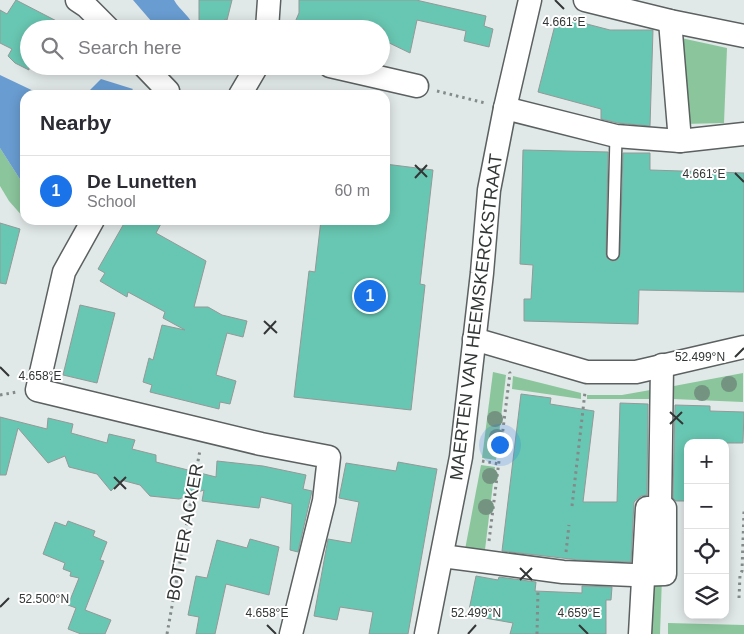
<!DOCTYPE html>
<meta charset="utf-8">
<style>
:root{--surface:#fff;--page:#f2f2f3;--text:#2b2b33;--muted:#7c7c81;--line:#e1e1e2;--accent:#1a73e8}
body{margin:0;font-family:Arial,sans-serif;background:var(--page);color:var(--text)}
.controls{position:absolute;right:15px;bottom:15px;display:grid;overflow:hidden;border-radius:10px;box-shadow:0 2px 12px #0003}
.controls button{width:45px;height:45px;display:grid;place-items:center;padding:0;border:0;border-bottom:1px solid var(--line);background:var(--surface);color:var(--text);font:25px sans-serif}
.you{position:absolute;left:499px;top:444px;width:18px;height:18px;margin:-12px;border:4px solid #fff;border-radius:50%;background:#1a73e8;box-shadow:0 0 0 8px #1a73e833}
.badge{display:grid;place-items:center;width:32px;height:32px;border-radius:50%;background:var(--accent);color:#fff;font-size:16px;font-weight:700}
.pin{position:absolute;translate:-50% -50%;border:2px solid #fff;box-shadow:0 1px 5px #0006}
.list{margin:0;padding:0;list-style:none}
h2{display:flex;justify-content:space-between;align-items:center;height:65px;margin:0;padding:0 20px;font-size:21px}
h2 small{font-size:16px;font-weight:400;color:var(--muted)}
.list li{display:grid;grid-template-columns:32px 1fr auto;gap:15px;align-items:center;box-sizing:border-box;height:70px;padding:0 20px;border-top:1px solid var(--line)}
.list b{display:block;font-size:19px;white-space:nowrap}
.list p{margin:0;font-size:16px;white-space:nowrap;color:var(--muted)}
.list em{font-size:16px;font-style:normal;color:var(--muted)}
.icon{flex:none;width:28px;height:28px;fill:none;stroke:currentColor;stroke-width:2;stroke-linecap:round;stroke-linejoin:round}
.map{position:relative;flex:none;width:744px;height:634px;overflow:hidden}
.search{position:absolute;background:var(--surface);box-shadow:0 2px 12px #0003;left:20px;top:20px;width:370px;height:55px;display:flex;align-items:center;gap:12px;box-sizing:border-box;padding:0 18px;border-radius:28px;color:var(--muted);font-size:19px}
.panel{position:absolute;background:var(--surface);box-shadow:0 2px 12px #0003;left:20px;top:90px;width:370px;height:135px;border-radius:15px}
.map>svg:first-child{display:block}
</style>
<div class="map">
<svg width="744" height="634" viewBox="0 0 744 634">
<rect width="100%" height="100%" fill="#e1e8e8"/>
<g fill="#8bc59c">
<path d="M681 38 727 48 724 123 683 124Z"/>
<path d="M0 148 25 187 24 218 9 201 0 186Z"/>
<path d="M493 372 506 375 496 460 482 458Z"/>
<path d="M743 373V402L673 399 674 386Z"/>
<path d="M513 376 581 393V399L512 389Z"/>
<path d="M656 389V399H587V395H622Z"/>
<path d="M481 465 495 467 484 558 464 555Z"/>
<path d="M651 576 662 577 660 634H649Z"/>
<path d="M668 623 744 625V634H668Z"/>
</g>
<g fill="#699cd1">
<path d="M133 0H174C180 11 192 17 194 29H158Z"/>
<path d="M0 75 42 95H25V187L0 148Z"/>
<path d="M101 79 133 89 128 95H85Z"/>
</g>
<g fill="#68c7b2" stroke="#939997">
<path d="M16 0 72 29H29V70L15 63 8 56 12 49 0 43V10L7 14Z"/>
<path d="M199 0H232L227 20 225 19 221 29 207 27 206 22 199 20Z"/>
<path d="M299 0H416L486 16 484 26 493 29 489 47 464 41 466 31 417 20 410 53 381 39 384 29H292L299 13Z"/>
<path d="M580 16 583 23 610 30H653L650 126 618 123 601 119V109L538 92 557 17 573 21Z"/>
<path d="M523 150 608 152 606 254 607 258 612 261 617 260 620 254 623 153H650V170L744 173V292L639 290 638 324 524 321V299H531L533 265 520 264Z"/>
<path d="M385 164 433 170 420 284 425 285 411 410 294 397 309 271 315 272 321 220H385Z"/>
<path d="M126 220H163L156 233 206 261 194 307H208L222 315 247 321 243 337 227 333 216 375 236 381 230 404 220 402 219 409 150 392 152 385 143 382 149 358 153 360 162 325 185 330 163 318 165 312 128 292 127 297 100 281 105 273 98 269Z"/>
<path d="M0 223 20 229 6 284 0 283Z"/>
<path d="M80 305 115 313 97 383 63 375Z"/>
<path d="M521 394 551 398 550 404 594 411 583 502H617L620 403 648 404 647 495 641 496 634 502 631 562 579 560 502 551Z"/>
<path d="M675 405 710 406V411L744 412 743 443H688V501H676L673 498Z"/>
<path d="M0 417 47 429 48 418 73 424 71 433 107 443 109 434 135 440 132 449 156 455V462L216 477 217 461 263 466 306 475 303 489 312 491 298 552 290 550 292 504 261 497 259 508 202 501 204 490 179 499 150 496 140 485 121 480 111 491 97 474 69 467 65 456 48 463 18 428 6 475H0Z"/>
<path d="M398 462 437 469 408 634H369L373 612 340 607 337 620 314 616 328 539 351 543 359 502 339 498 346 463 396 471Z"/>
<path d="M68 521 95 531 93 536 107 542 100 560 104 561 85 610 111 620 105 634H81L68 629 76 608 68 605 79 578 70 576 71 572 63 569 65 563 43 554 55 522 66 526Z"/>
<path d="M250 539 279 547 269 595 226 584 215 634H196L199 617 188 615 196 576 207 578 217 540 247 548Z"/>
<path d="M476 576 498 580 499 577 536 582 535 591 582 593V586L612 587 611 600H606V634H510L513 623 468 615Z"/>
</g>
<g fill="none" stroke-linecap="round" stroke-linejoin="round">
<g stroke="#5b6060" stroke-width="14">
<path id="lane" d="M613 254 616 136"/>
</g>
<g stroke="#5b6060" stroke-width="25">
<g id="street">
<path d="M77 0 86 6 109 29"/>
<path d="M585 0 670 21 744 36"/>
<path d="M670 21 680 141"/>
<path d="M267 29 269 0"/>
<path d="M144 66 168 91"/>
<path d="M330 66 417 86"/>
<path d="M240 95 257 66"/>
<path d="M505 108 616 136 680 141 744 134"/>
<path d="M93 220 64 272 37 390 261 444 329 457 324 501 291 634"/>
<path d="M474 339 587 372H636L744 347"/>
<path d="M442 556 563 572 633 575 665 574V508H660"/>
<path d="M426 634 461 457 482 273 489 190 505 108 530 0"/>
<path d="M640 634 647 508H660L662 365"/>
</g>
</g>
<g stroke="#848989" stroke-width="3" stroke-dasharray="2.5 4" stroke-linecap="butt">
<path d="M437 91 485 103"/>
<path d="M0 395 17 392"/>
<path d="M482 461 499 464"/>
<path d="M572 506 585 392"/>
<path d="M489 541 510 373 509 372"/>
<path d="M566 552 569 525"/>
<path d="M739 598 740 575 742 571 744 511"/>
<path d="M167 634 200 450"/>
<path d="M537 634 538 589"/>
</g>
<use href="#lane" stroke="#fff" stroke-width="11"/>
<use href="#street" stroke="#fff" stroke-width="22"/>
</g>
<g fill="#749381">
<circle cx="729" cy="384" r="8"/>
<circle cx="702" cy="393" r="8"/>
<circle cx="495" cy="419" r="8"/>
<circle cx="497" cy="437" r="8"/>
<circle cx="490" cy="476" r="8"/>
<circle cx="486" cy="507" r="8"/>
</g>
<path fill="none" stroke="#333636" stroke-width="2" d="M555 0 564 9M415 165 427 177M735 173 744 182M415 178 427 165M264 321 277 333M264 334 276 321M735 357 744 348M0 367 9 376M670 412 683 424M670 424 682 412M114 477 126 489M114 489 126 477M520 568 532 580M520 580 532 568M0 607 9 598M267 625 276 634M579 625 588 634M468 634 476 625"/>
<g text-anchor="middle" stroke-width="4" stroke-linejoin="round" paint-order="stroke">
<g font-size="18" fill="#333636" stroke="#fff">
<text transform="translate(476 317) rotate(-83)" y="6">MAERTEN VAN HEEMSKERCKSTRAAT</text>
<text transform="translate(185 532) rotate(-80)" y="6">BOTTER ACKER</text>
</g>
</g>
<g font-size="12" text-anchor="middle" fill="#333636" stroke="#fff" stroke-width="4" stroke-linejoin="round" paint-order="stroke">
<text x="564" y="26">4.661°E</text>
<text x="704" y="178">4.661°E</text>
<text x="700" y="361">52.499°N</text>
<text x="40" y="380">4.658°E</text>
<text x="44" y="603">52.500°N</text>
<text x="476" y="617">52.499°N</text>
<text x="267" y="617">4.658°E</text>
<text x="579" y="617">4.659°E</text>
</g>
</svg>
<div class="controls">
<button>+</button>
<button>−</button>
<button><svg class="icon" aria-label="locate" viewBox="0 0 24 24"><circle cx="12" cy="12" r="6"/><path d="M12 2v4M12 18v4M2 12h4M18 12h4"/></svg></button>
<button><svg class="icon" aria-label="layers" viewBox="0 0 24 24"><path d="M12 4l9 5-9 5-9-5zM3 14l9 5 9-5"/></svg></button>
</div>
<div class="you"></div>
<div class="pin badge" style="left:370px;top:296px">1</div>
<div class="search"><svg class="icon" aria-label="search" viewBox="0 0 24 24"><circle cx="10" cy="10" r="6"/><path d="M15 15l6 6"/></svg>Search here</div>
<section class="panel">
<h2>Nearby<small></small></h2>
<ul class="list">
<li><span class="badge">1</span><div><b>De Lunetten</b><p>School</p></div><em>60 m</em></li>
</ul>
</section>
</div>
